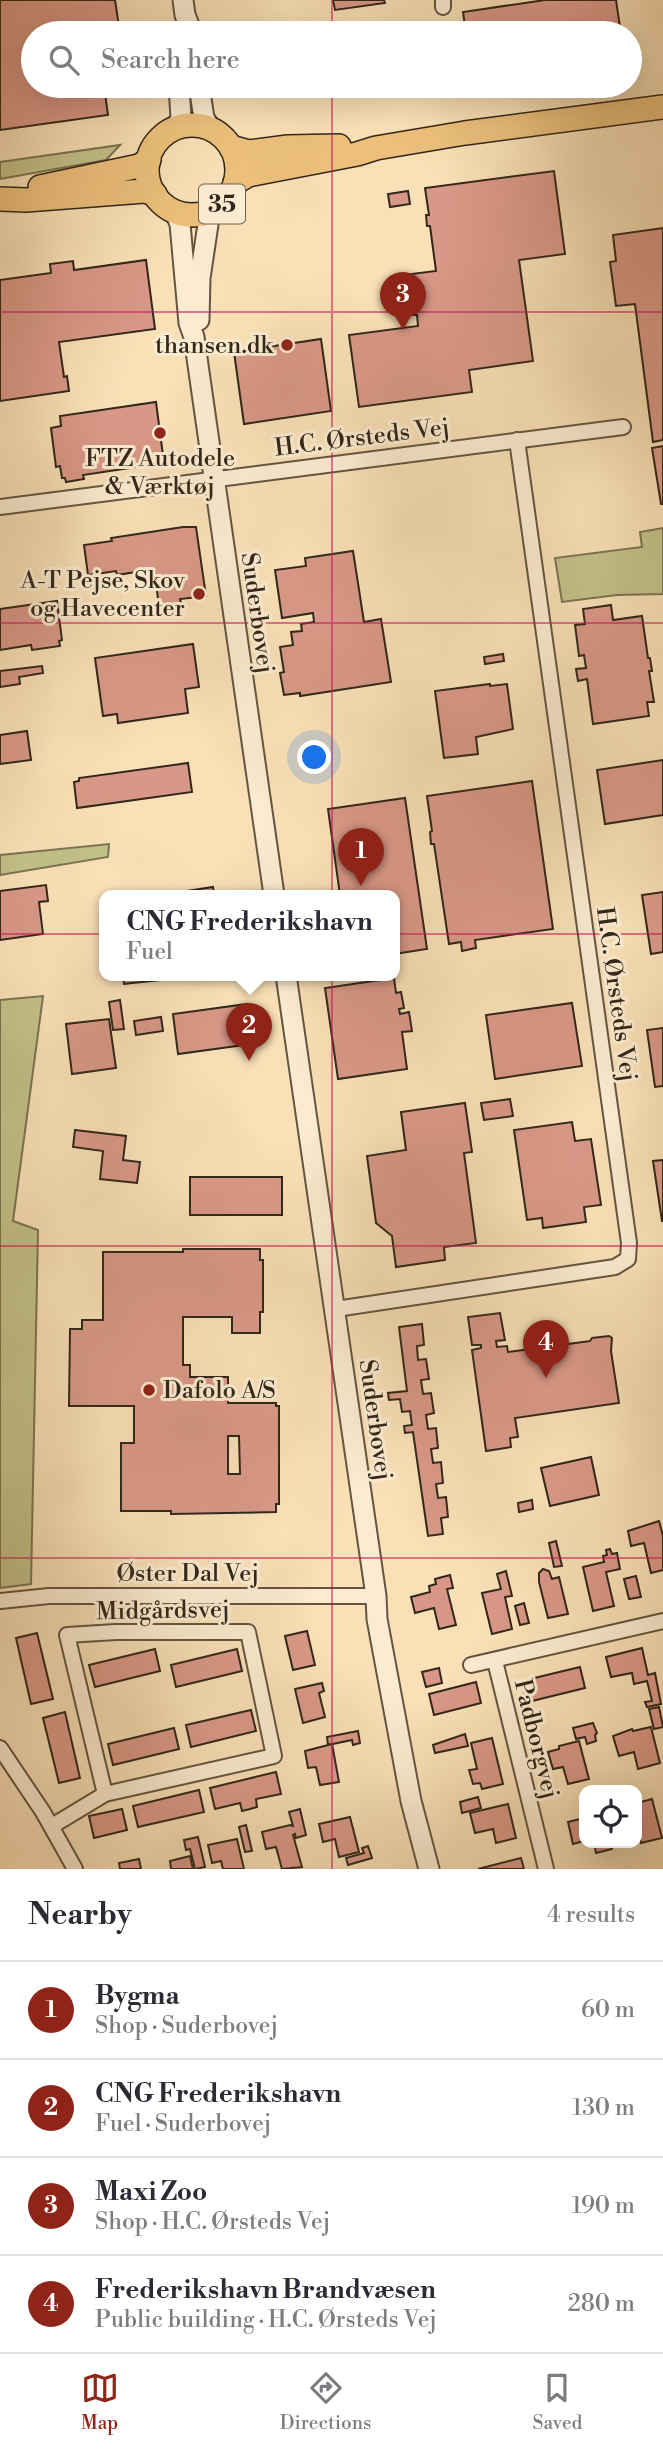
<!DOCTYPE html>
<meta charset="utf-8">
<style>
:root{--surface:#fff;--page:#f2f2f3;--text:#2b2b33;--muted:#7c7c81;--line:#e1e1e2;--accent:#8f2418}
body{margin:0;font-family:"Libre Bodoni",serif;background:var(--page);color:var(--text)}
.controls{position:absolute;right:21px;bottom:21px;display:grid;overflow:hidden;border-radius:14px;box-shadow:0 7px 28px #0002}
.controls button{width:63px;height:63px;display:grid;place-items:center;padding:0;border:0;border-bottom:2px solid var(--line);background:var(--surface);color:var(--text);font:35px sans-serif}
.you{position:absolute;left:315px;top:758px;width:24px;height:24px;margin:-18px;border:5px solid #fff;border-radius:50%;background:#1a73e8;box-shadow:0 0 0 10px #1a73e833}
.badge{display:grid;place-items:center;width:46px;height:46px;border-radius:50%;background:var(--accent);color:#fff;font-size:23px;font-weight:700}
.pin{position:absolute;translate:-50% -58px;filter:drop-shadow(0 2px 4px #0008)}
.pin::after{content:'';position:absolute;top:37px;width:24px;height:21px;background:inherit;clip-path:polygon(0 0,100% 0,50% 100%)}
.popup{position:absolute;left:99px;top:890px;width:301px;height:91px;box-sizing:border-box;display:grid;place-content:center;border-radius:14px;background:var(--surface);filter:drop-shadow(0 2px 5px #0005);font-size:23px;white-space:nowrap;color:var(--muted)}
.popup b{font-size:26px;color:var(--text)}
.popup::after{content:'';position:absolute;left:50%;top:100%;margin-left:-14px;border:14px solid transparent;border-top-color:var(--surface)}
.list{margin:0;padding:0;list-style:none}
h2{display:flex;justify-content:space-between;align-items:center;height:91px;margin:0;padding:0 28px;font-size:30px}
h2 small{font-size:23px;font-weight:400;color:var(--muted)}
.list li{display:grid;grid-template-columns:46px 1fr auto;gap:21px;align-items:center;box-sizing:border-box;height:98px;padding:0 28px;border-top:2px solid var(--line)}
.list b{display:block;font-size:26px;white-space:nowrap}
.list p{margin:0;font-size:23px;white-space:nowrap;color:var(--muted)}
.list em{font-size:23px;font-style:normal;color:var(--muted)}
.icon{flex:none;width:38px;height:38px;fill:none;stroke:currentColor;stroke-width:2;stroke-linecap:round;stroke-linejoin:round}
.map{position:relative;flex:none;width:663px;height:1869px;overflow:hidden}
.search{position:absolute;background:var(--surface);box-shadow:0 7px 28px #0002;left:21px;right:21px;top:21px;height:77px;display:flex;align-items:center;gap:18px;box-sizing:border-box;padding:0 24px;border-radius:38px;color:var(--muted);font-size:26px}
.sheet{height:483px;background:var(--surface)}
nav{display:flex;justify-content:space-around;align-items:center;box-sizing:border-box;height:98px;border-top:2px solid var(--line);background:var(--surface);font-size:19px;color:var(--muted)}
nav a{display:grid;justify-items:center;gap:4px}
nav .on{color:var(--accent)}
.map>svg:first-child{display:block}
</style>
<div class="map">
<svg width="663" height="1869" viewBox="0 0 663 1869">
<rect width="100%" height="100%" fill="#f9e0b7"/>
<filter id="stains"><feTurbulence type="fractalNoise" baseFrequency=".00286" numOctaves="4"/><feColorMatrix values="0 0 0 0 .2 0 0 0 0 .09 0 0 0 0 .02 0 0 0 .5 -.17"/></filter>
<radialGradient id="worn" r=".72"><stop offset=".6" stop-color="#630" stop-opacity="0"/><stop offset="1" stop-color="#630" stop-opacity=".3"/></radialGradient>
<g fill="#c3c18a" stroke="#7a7452" stroke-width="2">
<path d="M120 145 106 160 0 179V162Z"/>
<path d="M663 528V594L617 595 562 602 555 558 642 547 640 532Z"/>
<path d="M109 844 108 857 0 875V855Z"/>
<path d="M43 996 13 1221 38 1230 31 1584 0 1588V1000Z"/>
</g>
<g fill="#d99887" stroke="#31271a" stroke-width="2" fill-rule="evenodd">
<path d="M0 0H115L120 33H33V86H104L108 115 0 130Z"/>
<path d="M333 0H384L385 3 335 10Z"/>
<path d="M545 0H616L620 27 608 29 609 33H466L463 12Z"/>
<path d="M419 24H424L426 33H353Z"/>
<path d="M260 86H306L261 92Z"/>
<path d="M554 171 565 254 519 260 533 361 469 370 472 392 359 407 349 335 418 326 417 315H413L411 298 414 297 411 274 436 271 430 226H427L426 215H429L425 188Z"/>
<path d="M408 191 410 204 390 207 388 194Z"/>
<path d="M663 228V440L653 442 635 304 616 306 610 262 616 261 613 235Z"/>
<path d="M146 260 155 329 59 342 64 377 67 376 69 391 0 401V280L51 273 50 264 73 261 74 270Z"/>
<path d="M321 339 331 411 244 424 234 352Z"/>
<path d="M156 402 164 463 83 475 84 479 66 482 65 478H62L60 466 56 467 51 428 61 426 60 416Z"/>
<path d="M663 446V504H661L652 448Z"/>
<path d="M183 527H196L206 596 180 599 181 603 159 606 154 569 117 575 116 571 88 575 84 545 112 541 111 538Z"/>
<path d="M353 551 364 622 381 619 391 682 300 696V693L284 695 280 673 284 672 280 647 293 645 291 632 302 631 301 624 314 622 313 613 282 618 275 570 306 566 305 558Z"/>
<path d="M57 601 62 640 59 641 60 646 32 650 31 645 0 650V609Z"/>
<path d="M611 605 613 620 642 616 648 658H650L652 671H649L654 702H647L649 716 593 724 587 679 578 681 576 669 586 668 584 655 579 656 575 625 585 624 583 609Z"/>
<path d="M193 644 199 687 185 689 188 713 118 723 117 714 103 716 95 658Z"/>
<path d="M503 654 504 661 485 664 484 657Z"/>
<path d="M42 666 43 673 19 677 20 684 0 687V671Z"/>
<path d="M490 684V686L507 684 513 729 476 737 478 754 444 758 435 691Z"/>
<path d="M27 731 31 760 0 764V735Z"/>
<path d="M663 760V815L605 824 597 770Z"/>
<path d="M188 763 192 792 77 808 74 782 79 781V778Z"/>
<path d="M532 781 553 929 475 940 476 948 462 951 461 942 449 944 434 844H431L430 832 432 831 427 796Z"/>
<path d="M405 798 427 949 394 954V895H340L328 809Z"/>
<path d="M46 885 48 901 39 902 43 934 0 940V891Z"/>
<path d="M213 887 214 895H161Z"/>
<path d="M663 892V952L651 954 642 895Z"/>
<path d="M123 975H183L169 977V979L124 984Z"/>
<path d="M394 978 396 993 401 992 404 1008 399 1009 400 1014 409 1012 412 1031 402 1032 407 1069 338 1079 325 988Z"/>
<path d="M120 1000 124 1029 113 1030 109 1002Z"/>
<path d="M572 1003 582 1066 495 1079 486 1015Z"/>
<path d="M247 1004 252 1044 178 1054 173 1014Z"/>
<path d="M161 1017 163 1031 136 1035 134 1021Z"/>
<path d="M109 1019 116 1068 72 1074 66 1024Z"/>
<path d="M663 1028V1086L655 1087 647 1030Z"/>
<path d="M510 1099 513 1116 484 1120 481 1103Z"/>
<path d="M465 1103 472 1152 464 1153 476 1243 444 1247 445 1260 396 1267 392 1236 376 1223 367 1156 406 1150 401 1112Z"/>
<path d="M572 1122 575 1141 591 1139 601 1205 584 1207 586 1222 543 1228 542 1218 527 1220 514 1130Z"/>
<path d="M75 1130 126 1136 123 1160 140 1162 137 1183 100 1179 103 1151 73 1147Z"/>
<path d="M663 1160V1221H662L653 1161Z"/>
<rect x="190" y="1177" width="92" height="38"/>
<path d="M183 1249H260V1260H263V1312H260V1333H232V1317H183V1365H190V1377H228V1403H276V1406H279V1504H276V1512L171 1514V1511H121V1443H134V1406H69L70 1329H82V1320H103V1252H183ZM228 1436H239L240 1474H228Z"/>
<path d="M500 1313 505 1340 496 1341 497 1347 507 1346 508 1352 590 1341 592 1338 609 1336 612 1338 611 1351 619 1403 515 1418 518 1437 510 1438 511 1447 486 1451 472 1350 481 1348V1345H472L468 1317Z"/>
<path d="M422 1324 424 1345 417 1346 418 1360 426 1359 429 1379 421 1380 423 1394 431 1393 434 1413 426 1415 428 1429 436 1428 438 1448 431 1449 433 1463 441 1462 443 1483 436 1484 438 1498 446 1497 448 1517 441 1518 443 1534 428 1536 413 1432 405 1433 404 1426 412 1425 410 1411 402 1412 400 1399 389 1400 388 1393 407 1391 399 1327Z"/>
<path d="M591 1457 599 1495 550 1506 541 1468Z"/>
<path d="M532 1500 533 1509 519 1512 518 1503Z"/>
<path d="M659 1521 663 1536V1570L651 1573 644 1543 631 1546 628 1531Z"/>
<path d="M556 1541 562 1566 554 1567 549 1543Z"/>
<path d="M610 1549 612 1554 617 1553 620 1569 606 1572 614 1606 593 1611 583 1567 604 1562 603 1556 607 1555 606 1550Z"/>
<path d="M543 1569 549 1571 552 1579 559 1577 568 1614 548 1618 539 1582V1573Z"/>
<path d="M506 1571 512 1596 505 1597 512 1629 492 1634 482 1593 501 1589 497 1574Z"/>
<path d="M450 1575 453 1588 447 1589 456 1625 439 1629 434 1608 415 1613 411 1597 430 1592 429 1586 436 1584 435 1579Z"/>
<path d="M636 1576 641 1597 629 1599 624 1579Z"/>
<path d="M524 1603 529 1623 520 1625 515 1606Z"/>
<path d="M307 1631 315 1665 293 1670 285 1636Z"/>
<path d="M37 1633 53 1699 31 1704 16 1638Z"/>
<path d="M642 1648 648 1675 655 1673 661 1704 647 1707 645 1702 652 1701 647 1681 634 1684 632 1673 611 1677 606 1657Z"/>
<path d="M155 1649 160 1671 95 1687 89 1665Z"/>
<path d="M237 1649 242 1671 176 1687 171 1665Z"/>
<path d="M580 1667 585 1688 532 1701 531 1698 526 1699 524 1690 528 1689 526 1680Z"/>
<path d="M439 1668 442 1683 426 1687 422 1672Z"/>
<path d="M476 1682 481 1703 434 1715 429 1694Z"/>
<path d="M322 1683 324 1691 319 1693 325 1717 303 1723 295 1689Z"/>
<path d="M659 1707 663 1727 654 1729 649 1709Z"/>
<path d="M251 1710 256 1731 191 1747 186 1725Z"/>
<path d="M65 1712 80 1778 59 1783 43 1718Z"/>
<path d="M593 1723 597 1733 595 1735 596 1741 587 1744 585 1737 576 1739 573 1728Z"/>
<path d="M651 1727 660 1763 638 1769 634 1752 619 1756 613 1736 632 1729 633 1731Z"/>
<path d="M174 1728 179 1749 113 1765 108 1744Z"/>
<path d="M358 1731 360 1743 353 1745 352 1740 328 1745 327 1737Z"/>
<path d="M465 1734 468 1746 435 1753 433 1745Z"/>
<path d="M492 1738 503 1784 482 1789 480 1783 473 1784 469 1770 477 1769 471 1743Z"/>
<path d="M579 1741 589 1779 568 1784 563 1767 553 1769 548 1752 559 1749V1746Z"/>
<path d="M332 1744 339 1782 320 1785 316 1767 308 1768 305 1751Z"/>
<path d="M276 1772 281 1794 256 1799 257 1807 250 1809 242 1811 240 1803 215 1809 210 1788Z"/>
<path d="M199 1790 204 1812 138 1827 133 1806Z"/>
<path d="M478 1797 481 1808 462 1813 460 1802Z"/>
<path d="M652 1799 662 1838 641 1843 637 1827V1803Z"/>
<path d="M508 1804 516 1838 496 1843 493 1829 475 1833 470 1813Z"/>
<path d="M122 1809 127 1830 94 1838 89 1816Z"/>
<path d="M300 1809 306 1835 296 1838 295 1834 293 1835 302 1867 282 1869 276 1847 266 1849 262 1832 290 1825 293 1826 289 1812Z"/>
<path d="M350 1817 359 1852 339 1857 335 1839 323 1842 319 1824Z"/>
<path d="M584 1818V1841L573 1844 568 1822Z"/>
<path d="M246 1825 252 1851 245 1852 239 1827Z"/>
<path d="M198 1837 205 1867 195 1869 190 1849 186 1850 184 1840Z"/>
<path d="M237 1839 244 1869H223L221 1861 212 1863 208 1845Z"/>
<path d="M594 1843H611L612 1849 596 1853Z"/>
<path d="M368 1846 372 1858 348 1865 346 1858 364 1853 362 1848Z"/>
<path d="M190 1856 193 1869H171L170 1861Z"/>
<path d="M521 1858 524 1869H478Z"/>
<path d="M139 1859 141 1869H120L119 1863Z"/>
</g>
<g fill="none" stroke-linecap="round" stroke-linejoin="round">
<g stroke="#635541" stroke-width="18">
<g id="minor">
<path d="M443 0V7"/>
<path d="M0 507 623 427"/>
<path d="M336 1309 615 1267 628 1259 629 1243 517 440"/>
<path d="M0 1601 49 1596H376"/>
<path d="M495 1661 546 1869"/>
<path d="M471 1665 663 1621"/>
<path d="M0 1748 43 1812 75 1869"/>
<path d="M52 1826 105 1794 274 1756 248 1632H116L67 1635 105 1794"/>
</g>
</g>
<g stroke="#635541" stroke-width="23">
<g id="tertiary">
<path d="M183 0 185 15 192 33"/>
<path d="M199 86 204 118 211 129"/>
<path d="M175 129 181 118 179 86"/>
<path d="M174 210 180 224 189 323 194 337 274 895"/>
<path d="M199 320 200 278 210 211"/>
<path d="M286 975 376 1596 377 1619 411 1801 429 1869"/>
</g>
</g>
<g stroke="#31271a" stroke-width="26">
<g id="primary">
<circle cx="192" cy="170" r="45"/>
<path d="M231 147 249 152 288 147 339 146"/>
<path d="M235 183 248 175 357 154 376 148 465 133 663 107"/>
<path d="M40 187 139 166 149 160"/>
<path d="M0 199 26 200 144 191 155 194"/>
</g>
</g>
<use href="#minor" stroke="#fbebd0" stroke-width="14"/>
<use href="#tertiary" stroke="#fbebd0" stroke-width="19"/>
<use href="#primary" stroke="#ecc07c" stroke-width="23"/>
</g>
<path fill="none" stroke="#c2185b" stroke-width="2" stroke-opacity="0.55" d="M332 0V33M332 86V1869M0 312H663M0 623H663M0 934H663M0 1246H663M0 1558H663"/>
<g fill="#8f2418" stroke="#fbebd0" stroke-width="2.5">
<circle cx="287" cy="345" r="7"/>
<circle cx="160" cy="433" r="7"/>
<circle cx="199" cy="594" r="7"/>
<circle cx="149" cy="1390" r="7"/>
</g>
<g text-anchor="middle" stroke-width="6" stroke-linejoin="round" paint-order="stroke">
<rect fill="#fbebd0" stroke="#6e6251" stroke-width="2" x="199" y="184.5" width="46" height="39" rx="5"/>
<g font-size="23" font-weight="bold" fill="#31271a">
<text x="222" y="212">35</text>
</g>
<g font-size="24" fill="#31271a" stroke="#fbebd0" text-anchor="end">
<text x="273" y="353">thansen.dk</text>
<text x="160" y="466" text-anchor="middle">FTZ Autodele<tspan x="160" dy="28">&amp; Værktøj</tspan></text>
<text x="185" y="588">A-T Pejse, Skov<tspan x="185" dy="28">og Havecenter</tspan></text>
<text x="163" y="1398" text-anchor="start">Dafolo A/S</text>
</g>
<g font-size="24" fill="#31271a" stroke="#fbebd0">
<text transform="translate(362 437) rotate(-7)" y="8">H.C. Ørsteds Vej</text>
<text transform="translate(258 613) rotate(82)" y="8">Suderbovej</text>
<text transform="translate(617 994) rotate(82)" y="8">H.C. Ørsteds Vej</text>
<text transform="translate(376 1420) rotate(82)" y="8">Suderbovej</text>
<text x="188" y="1581">Øster Dal Vej</text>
<text transform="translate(163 1610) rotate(-1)" y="8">Midgårdsvej</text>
<text transform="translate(537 1739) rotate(76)" y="8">Padborgvej</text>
</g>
</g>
<rect width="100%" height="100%" filter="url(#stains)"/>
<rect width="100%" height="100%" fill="url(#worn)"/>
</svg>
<div class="controls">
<button><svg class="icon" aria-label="locate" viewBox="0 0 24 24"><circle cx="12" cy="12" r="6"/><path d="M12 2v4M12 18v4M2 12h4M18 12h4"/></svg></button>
</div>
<div class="you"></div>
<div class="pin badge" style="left:361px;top:886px">1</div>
<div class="pin badge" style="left:249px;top:1061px">2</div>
<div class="popup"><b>CNG Frederikshavn</b>Fuel</div>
<div class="pin badge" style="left:403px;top:330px">3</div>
<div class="pin badge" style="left:546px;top:1378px">4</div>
<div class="search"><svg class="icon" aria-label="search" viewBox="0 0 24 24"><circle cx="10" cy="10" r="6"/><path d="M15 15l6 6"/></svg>Search here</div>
</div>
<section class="sheet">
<h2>Nearby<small>4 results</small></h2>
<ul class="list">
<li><span class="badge">1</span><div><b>Bygma</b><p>Shop · Suderbovej</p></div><em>60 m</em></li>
<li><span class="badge">2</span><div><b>CNG Frederikshavn</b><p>Fuel · Suderbovej</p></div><em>130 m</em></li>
<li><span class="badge">3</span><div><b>Maxi Zoo</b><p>Shop · H.C. Ørsteds Vej</p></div><em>190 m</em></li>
<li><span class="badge">4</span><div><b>Frederikshavn Brandvæsen</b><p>Public building · H.C. Ørsteds Vej</p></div><em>280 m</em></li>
</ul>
</section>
<nav>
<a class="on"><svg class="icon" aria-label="map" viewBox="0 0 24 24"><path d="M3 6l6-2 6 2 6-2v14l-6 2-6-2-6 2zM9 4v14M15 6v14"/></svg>Map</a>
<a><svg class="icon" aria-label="directions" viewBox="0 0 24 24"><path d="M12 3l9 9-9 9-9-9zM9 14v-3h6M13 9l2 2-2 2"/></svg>Directions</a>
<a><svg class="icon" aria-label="saved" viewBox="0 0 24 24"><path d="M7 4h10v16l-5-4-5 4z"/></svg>Saved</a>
</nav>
